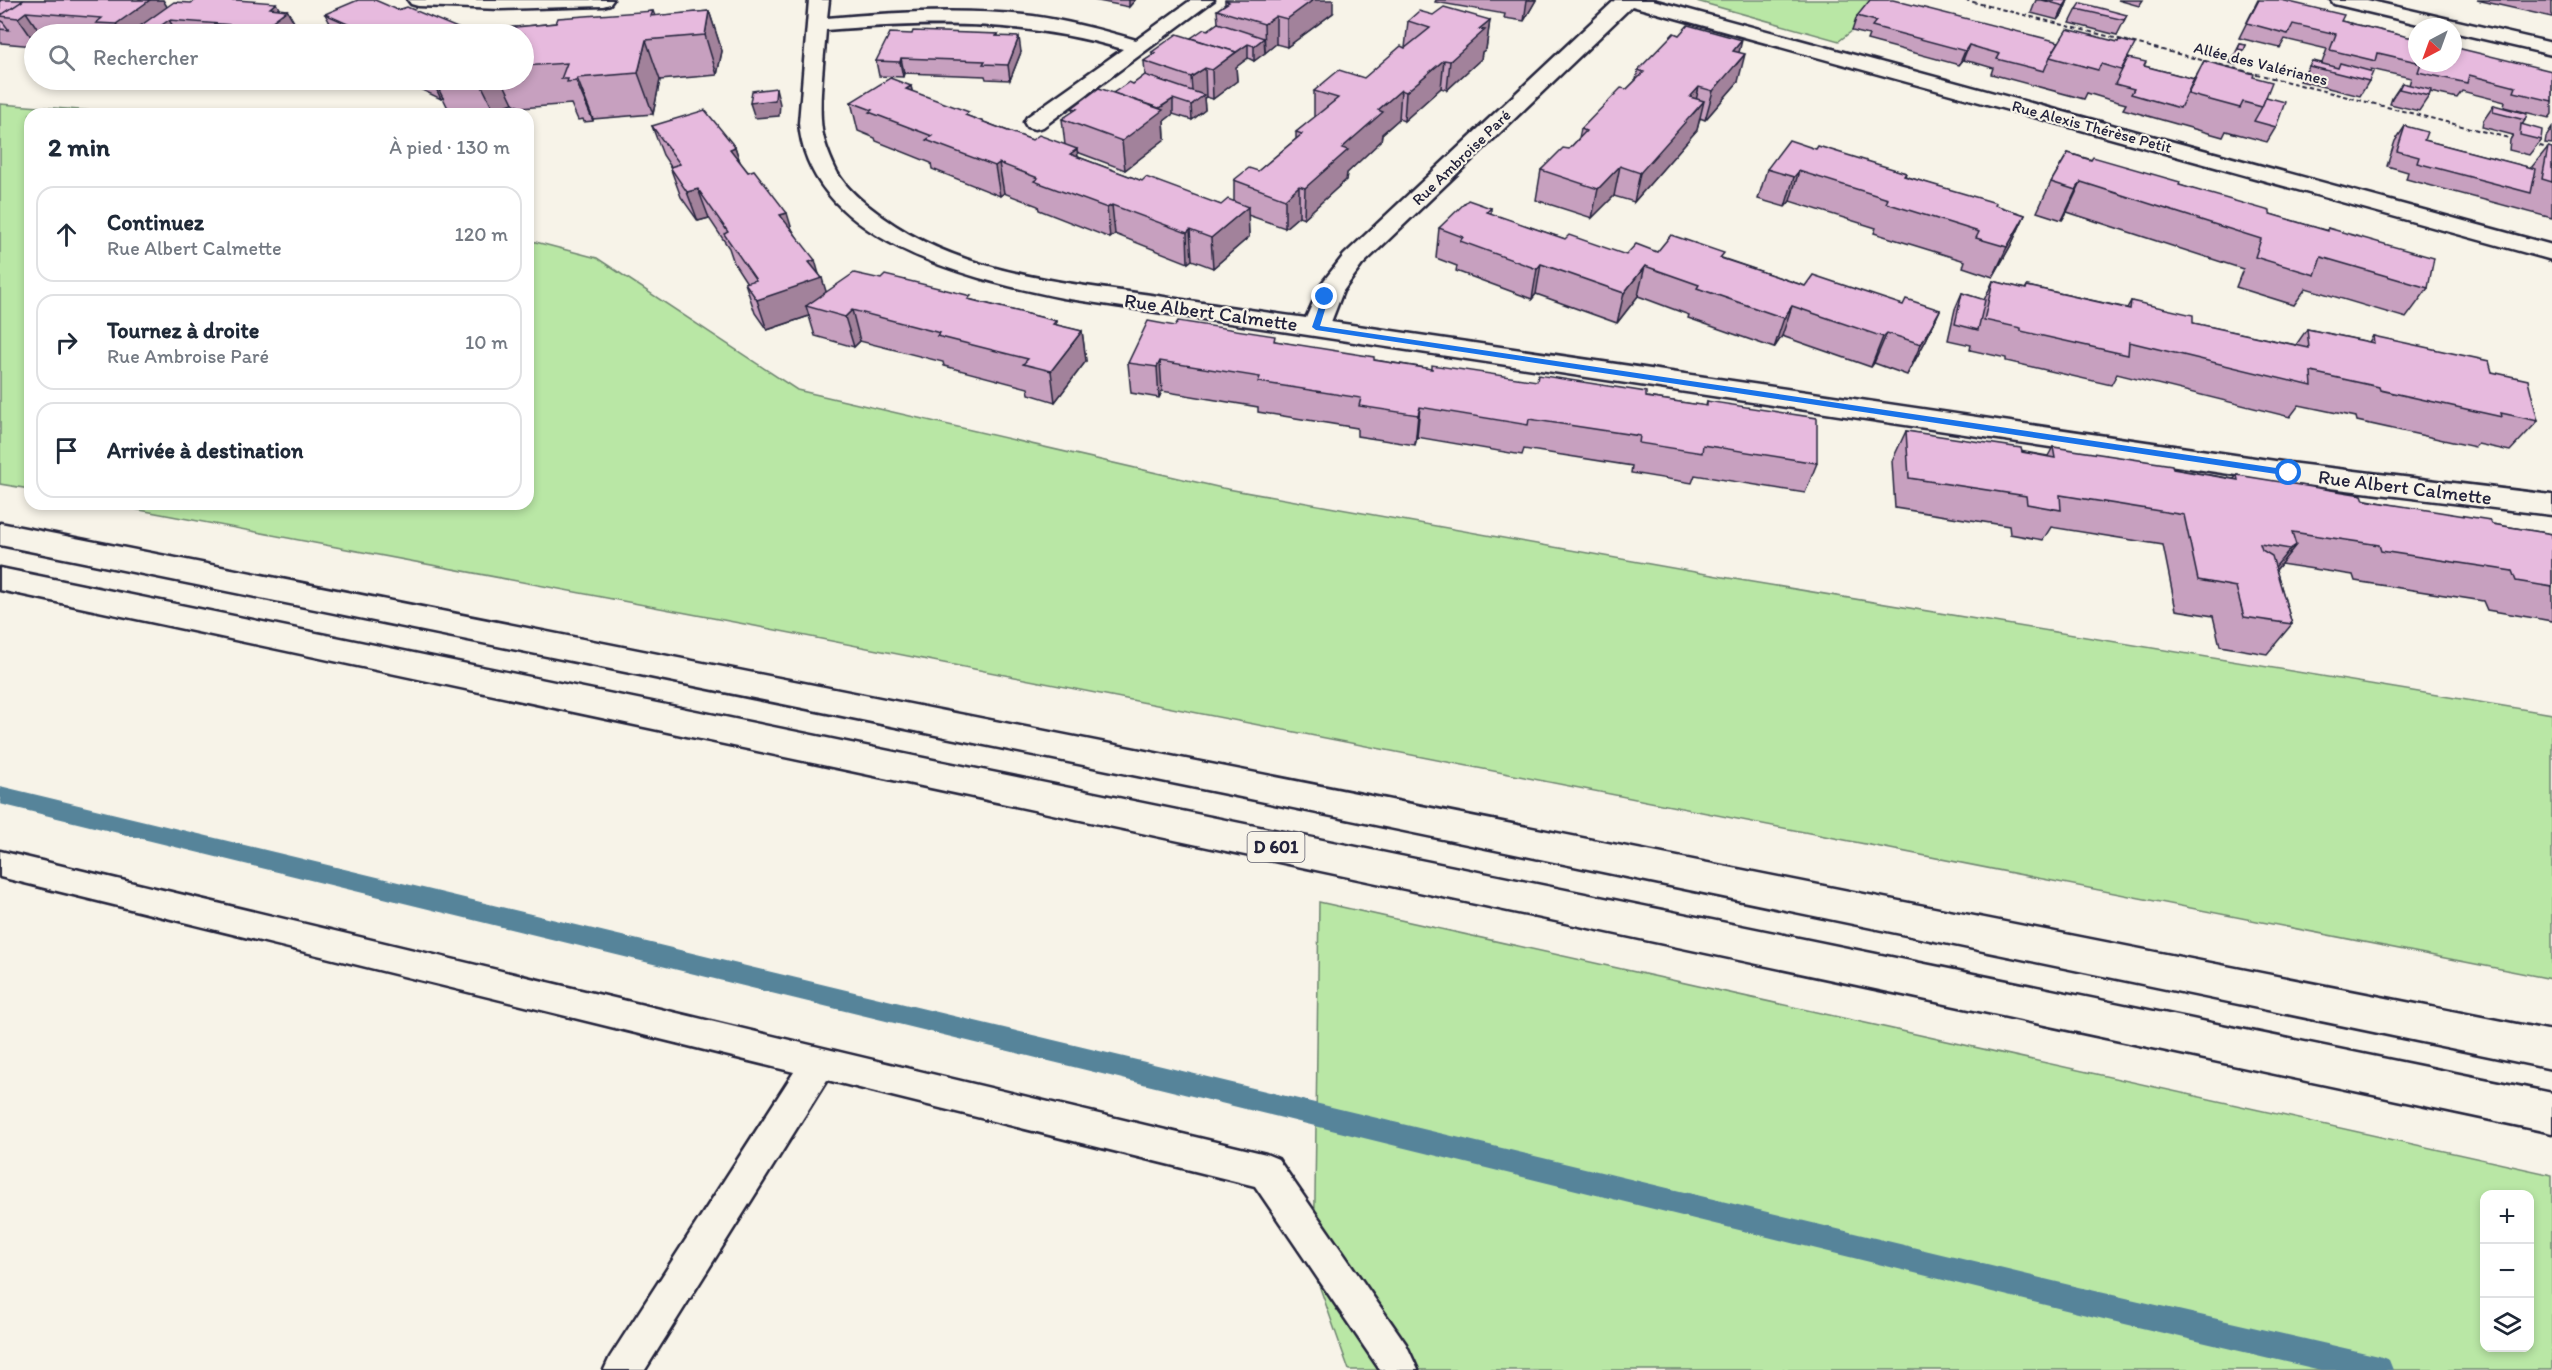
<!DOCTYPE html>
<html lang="fr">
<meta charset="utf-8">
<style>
:root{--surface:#fff;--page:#f2f2f3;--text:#1f2937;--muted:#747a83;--line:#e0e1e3}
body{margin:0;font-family:Itim,sans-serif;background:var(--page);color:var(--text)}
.controls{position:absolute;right:18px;bottom:18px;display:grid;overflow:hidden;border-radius:12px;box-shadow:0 3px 9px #0003}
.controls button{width:54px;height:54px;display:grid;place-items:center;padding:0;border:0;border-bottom:2px solid var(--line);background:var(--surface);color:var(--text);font:30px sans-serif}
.compass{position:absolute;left:2408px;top:18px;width:54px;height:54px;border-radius:50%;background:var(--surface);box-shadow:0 3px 9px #0003;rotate:221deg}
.stop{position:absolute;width:18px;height:18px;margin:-14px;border:4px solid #1a73e8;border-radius:50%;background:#fff}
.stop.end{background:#1a73e8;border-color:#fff;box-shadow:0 2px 6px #0008}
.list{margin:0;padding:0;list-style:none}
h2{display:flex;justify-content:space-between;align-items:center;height:78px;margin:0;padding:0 24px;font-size:26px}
h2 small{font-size:20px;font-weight:400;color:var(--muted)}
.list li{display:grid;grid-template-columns:39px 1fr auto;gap:18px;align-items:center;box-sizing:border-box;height:96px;margin:0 12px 12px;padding:0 12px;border:2px solid var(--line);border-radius:18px}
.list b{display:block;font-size:22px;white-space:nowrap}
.list p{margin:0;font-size:20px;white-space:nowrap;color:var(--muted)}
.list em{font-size:20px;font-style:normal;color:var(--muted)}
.icon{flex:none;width:33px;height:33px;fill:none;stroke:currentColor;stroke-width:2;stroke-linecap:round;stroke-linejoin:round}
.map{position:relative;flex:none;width:2552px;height:1370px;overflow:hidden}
.search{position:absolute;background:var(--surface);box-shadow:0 3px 9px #0003;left:24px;top:24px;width:510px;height:66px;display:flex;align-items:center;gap:15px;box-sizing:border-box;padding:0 21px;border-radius:33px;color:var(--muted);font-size:22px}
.panel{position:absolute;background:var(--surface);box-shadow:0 3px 9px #0003;left:24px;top:108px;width:510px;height:402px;border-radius:18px}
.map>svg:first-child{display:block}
</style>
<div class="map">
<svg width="2552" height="1370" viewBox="0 0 2552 1370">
<rect width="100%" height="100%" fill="#f7f3e8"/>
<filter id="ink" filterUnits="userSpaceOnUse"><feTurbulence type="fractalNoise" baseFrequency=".0167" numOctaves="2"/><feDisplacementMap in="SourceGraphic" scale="12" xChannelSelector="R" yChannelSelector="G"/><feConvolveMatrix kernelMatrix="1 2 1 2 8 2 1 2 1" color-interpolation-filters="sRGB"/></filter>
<g filter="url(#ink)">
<g fill="#b9e7a5" stroke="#6e8470" stroke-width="1.5" fill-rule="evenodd">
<path d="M1693 0H1877L1852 31 1839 41Z"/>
<path d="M0 104 133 114H30V489L0 484Z"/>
<path d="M528 240 597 258 797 390 1222 488 1740 580 2552 714V979L755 626 108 504H528Z"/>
<path d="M1319 902 2552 1175V1370H1349L1314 1271ZM2484 1194H2530V1348H2484Z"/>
</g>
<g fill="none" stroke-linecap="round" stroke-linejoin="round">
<path fill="#57849a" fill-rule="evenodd" d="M0 786 2078 1287 2379 1356 2389 1360 2393 1370H2321L2078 1313 0 804Z"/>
<g stroke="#22223b" stroke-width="5">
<path id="lane" d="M0 851 1266 1154 1278 1159 1406 1344 1418 1370H1380L1255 1186 827 1080 645 1370H604L610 1357 794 1072 0 877Z"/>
</g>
<g stroke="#22223b" stroke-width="5">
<g id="street">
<path d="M408 0H613L610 4 603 6 501 9 418 6 411 4Z"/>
<path d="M809 0H829L827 18C896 12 965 8 1033 16 1068 21 1102 30 1136 40L1191 0H1214L1043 127 1035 129 1027 127 1024 122 1027 117 1123 49C1021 19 931 22 826 30 824 59 818 102 822 130 824 143 830 157 835 168 842 184 858 198 871 208 951 273 1060 282 1158 296 1207 304 1256 311 1306 318L1322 283 1344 255 1615 0H1653L2552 245V260L1632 6 1362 265 1343 291 1331 322 2289 463 2552 495V515L2289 483 1063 298C969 279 809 241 799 123Z"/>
<path d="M2331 0H2367L2552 43V55L2453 32V27H2431L2334 4Z"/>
</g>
</g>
<g stroke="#22223b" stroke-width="5">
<g id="primary">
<path d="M0 523 2552 1031V1069L1231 795 0 545Z"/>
<path d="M0 568 2552 1093V1133L0 590Z"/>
</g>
</g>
<g stroke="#22223b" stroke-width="2" stroke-dasharray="4.5 3" stroke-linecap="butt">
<path d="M1965 0 2513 139"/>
<path d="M2532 144 2552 149"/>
</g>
<use href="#lane" fill="#f7f3e8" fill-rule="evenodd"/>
<use href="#street" fill="#f7f3e8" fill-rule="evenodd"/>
<use href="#primary" fill="#f7f3e8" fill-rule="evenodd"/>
</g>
<g fill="#c7a0bf" stroke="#22223b" stroke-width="1.5">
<path d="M0 0H163L167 7 287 10 295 24 283 34H34V46L1 43 0 42Z"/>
<path d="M1093 0H1135L1129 7Z"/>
<path d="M1225 0 1333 13 1287 47 1276 44 1254 61 1248 58 1236 67 1237 81 1213 99 1206 97 1204 98 1205 110 1192 120 1173 114 1164 121 1165 139 1125 170 1077 152 1078 157 1142 181 1221 205 1234 202V180L1258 171 1296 139V132L1314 118V91L1364 78 1405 48 1408 21 1433 15 1490 20 1486 49 1482 52 1481 59 1447 90 1441 88 1404 121 1399 119 1382 134 1381 141 1347 173 1346 180 1304 218 1299 216 1285 228 1248 215 1249 237 1213 268 1192 260 1188 263 1115 234 1110 238 1039 210 1038 206 1004 193 1000 196 932 169 931 163 876 141 875 138 858 131 851 102 911 86 912 92 970 117 1032 140 1065 145 1062 119 1073 112 1072 108 1113 93 1133 84 1145 75 1144 61 1152 56V52L1191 38 1208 30 1218 23 1217 10 1225 4Z"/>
<path d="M1436 0H1536L1524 21 1504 18 1505 14 1435 2Z"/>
<path d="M2036 0H2068L2062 15 2058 20 2031 13Z"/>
<path d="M2118 0H2143L2139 6Z"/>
<path d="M2258 0 2341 21 2417 39V63H2453L2552 71V114L2549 118 2504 107 2505 102 2462 91 2457 98 2430 92 2429 96 2419 111 2390 104 2392 98 2402 83 2409 85 2411 78 2371 69 2370 71 2369 81 2360 96 2300 81 2312 61 2322 63 2327 49 2285 39 2280 48 2239 38Z"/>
<path d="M2477 0H2552V17Z"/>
<path d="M2077 9 2127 15 2117 35 2070 23Z"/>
<path d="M398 10 467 32 556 23 653 11 655 16 709 11 722 51 717 75 660 80 653 114 593 119V121L584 122 583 119 578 120 571 104 521 108 513 103 496 109 495 112 468 114 449 110 443 98 441 99 401 80H524V34H336L325 14Z"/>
<path d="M1857 16 2059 42 2128 58 2144 66 2194 79 2204 61 2253 77 2266 97 2276 127 2267 142 2226 131 2223 137 2123 109 2126 104 2107 99 2087 93 2084 99 1991 74 1993 68 1976 63 1963 60 1959 65 1867 40 1869 35 1852 31Z"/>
<path d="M912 34H998V36L1021 52 1010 80 986 79 985 76 904 73 903 77 879 76 876 61Z"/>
<path d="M1679 35 1739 52 1738 82 1705 120 1700 118 1697 130 1634 202 1614 196 1592 218 1536 200 1541 170 1569 149 1579 138 1581 129 1627 89 1636 80 1638 70Z"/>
<path d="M2240 44 2246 45 2236 65 2230 63Z"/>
<path d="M2494 105 2525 120 2522 125 2541 140 2529 155 2509 150 2510 140 2513 135 2482 127 2483 121Z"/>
<path d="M652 126 735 147 740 162 792 229 819 274 826 292 972 300 1056 321V325L1082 331 1086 361 1055 402 1029 394 1028 388 944 366 943 362 860 341 854 347 815 336 809 316 767 330 755 313 745 283H747L734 263 729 248 709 218 698 221 681 197 670 167H671L663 155Z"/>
<path d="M2405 126 2424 140 2531 168 2548 147 2552 148V218L2406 179 2408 172 2387 166 2395 141Z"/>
<path d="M2552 128V144L2545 143 2546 137Z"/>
<path d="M1816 149 1906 173 1905 176 2025 215 2011 245 1993 277 1963 267 1965 261 1874 233 1876 228 1790 201 1785 207 1758 199 1767 169Z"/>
<path d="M2068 153 2179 185 2270 214 2327 231 2328 228 2428 288 2406 318 2306 288 2294 305 2236 287 2243 269 2067 212 2062 220 2037 212 2051 182Z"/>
<path d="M1491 208V214L1565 239 1626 255 1657 252 1722 258 1805 286 1903 305 1940 310 1926 340 1907 375 1874 363 1871 367 1782 336 1774 348 1688 318 1689 315 1638 296 1617 323 1536 294 1532 299 1456 271 1457 266 1436 258 1439 228Z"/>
<path d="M1993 281 2025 289 2027 286 2127 308 2131 301 2193 323 2296 345 2307 329 2369 342 2373 336 2492 372 2538 421 2510 451 2478 444 2475 447 2357 421 2356 417 2299 405 2290 417 2117 374 2111 385 2006 361V358L1970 350 1971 345 1948 340 1955 309 1962 293 1984 300Z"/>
<path d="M1175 326 1275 341 1374 360 1432 369 1646 397 1706 406 1707 401 1817 463 1805 493 1695 475 1692 483 1631 473 1632 466 1524 449 1522 455 1417 437 1415 445 1357 436V428L1258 412V407L1162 391 1159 398 1131 393 1128 363Z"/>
<path d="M1906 431 2048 456 2053 447 2173 469 2234 479 2237 475 2492 524 2552 534V621L2487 610 2483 601 2355 581 2353 575 2281 564 2276 570 2292 624 2267 654 2220 646 2213 616 2176 610 2163 545 2051 527 2043 540 2010 534 2009 526 1895 508 1892 461Z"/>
</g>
<g fill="#a2829b" stroke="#22223b" stroke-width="1.5">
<path d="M145 0H163L175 20H169L178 34H123L116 24Z"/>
<path d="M1129 0H1135L1129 7Z"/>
<path d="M1313 0H1333V13L1287 47V19Z"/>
<path d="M1527 0H1536L1524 21Z"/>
<path d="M2068 0 2062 15 2058 20 2064 6Z"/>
<path d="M276 3 282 14 287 10 295 24 283 34H260L258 32 270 8Z"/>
<path d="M709 11 722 51 717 75 705 35Z"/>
<path d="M26 12 41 34H34V41L18 18Z"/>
<path d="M1276 16V44L1265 53 1264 24Z"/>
<path d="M1490 20 1486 49 1482 52 1481 59 1447 90 1450 61 1479 29Z"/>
<path d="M1019 37 1021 52 1010 80 1008 65Z"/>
<path d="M1264 38 1265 53 1254 61V46Z"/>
<path d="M646 40 660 80 653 114 638 73Z"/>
<path d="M1742 40 1736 65 1745 54 1738 82 1705 120 1713 91 1733 51Z"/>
<path d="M1248 44V58L1236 67 1237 81 1213 99 1212 70Z"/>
<path d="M1969 45 1963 60 1959 65 1965 51Z"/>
<path d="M901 58 904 73 903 77 900 62Z"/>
<path d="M1444 60 1441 88 1404 121 1406 92Z"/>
<path d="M1205 68 1206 97 1204 98 1205 110 1192 120 1191 105 1193 104 1191 77Z"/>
<path d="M577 78 593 119V121L576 81Z"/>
<path d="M432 80H434L443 98 441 99Z"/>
<path d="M479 80H502L513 103 496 109 495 112Z"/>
<path d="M911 86 917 114 906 89Z"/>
<path d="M1699 87 1693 114 1704 101 1697 130 1634 202 1640 173 1690 97Z"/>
<path d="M776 88 780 104 779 116 755 118 750 103Z"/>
<path d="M1401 90 1399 119 1382 134 1381 141 1347 173 1346 180 1304 218 1305 188 1378 110Z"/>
<path d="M1173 99V114L1164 121 1165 139 1125 170 1122 141 1146 118Z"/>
<path d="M735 147 745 177 730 149Z"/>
<path d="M1077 149 1080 178 1070 154Z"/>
<path d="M999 163 1004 193 1000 196 995 166Z"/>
<path d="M1620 166 1614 196 1592 218 1598 189Z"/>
<path d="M1799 171 1790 201 1785 207 1794 177Z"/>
<path d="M2081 182 2067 212 2062 220 2076 190Z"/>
<path d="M1299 186V216L1285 228V199Z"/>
<path d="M698 189 709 218 698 221 687 192Z"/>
<path d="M1112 205 1115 234 1110 238 1107 208Z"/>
<path d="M1248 207 1249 237 1213 268 1211 238Z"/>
<path d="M787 213 796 243 780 215Z"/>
<path d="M2025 215 2011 245 1993 277 2007 247Z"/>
<path d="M1190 230 1192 260 1188 263 1187 233Z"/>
<path d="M815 260 820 278H822L831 308 806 306 809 316 767 330 757 300 809 262Z"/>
<path d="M1541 264 1536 294 1532 299 1537 269Z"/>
<path d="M1645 266 1638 296 1617 323 1624 293Z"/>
<path d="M1792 306 1782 336 1774 348 1784 318Z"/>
<path d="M852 310 860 341 854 347 845 317Z"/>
<path d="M1940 310 1926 340 1907 375 1921 344Z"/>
<path d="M1082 331 1086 361 1055 402 1051 371Z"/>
<path d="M1887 333 1874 363 1871 367 1883 337Z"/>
<path d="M1160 361 1162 391 1159 398 1157 367Z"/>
<path d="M1420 407 1417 437 1415 445 1418 415Z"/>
<path d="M2296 545 2272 575 2266 578 2290 549Z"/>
</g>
<g fill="#e7bade" stroke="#22223b" stroke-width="1.5">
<path d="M0 0H24L3 14 0 13Z"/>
<path d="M24 0H150L116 24 96 23 102 18 26 12 18 18 0 16Z"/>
<path d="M196 0H236L276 3 270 8 287 10 258 32 241 31 247 26 169 20 149 34H129L174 2 191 3Z"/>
<path d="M358 0H375L398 10 407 7 467 32 556 23 558 18 653 11 651 16 709 11 705 35 646 40 638 73 577 78 576 81 567 82 568 79H561L567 63 524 66V34H370L325 14Z"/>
<path d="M1225 0H1313L1287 19 1276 16 1264 24 1217 10 1229 2Z"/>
<path d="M1870 0H1893L2059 42 2050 57 2044 71 1997 59 2000 54 1982 49 1969 45 1965 51 1872 26 1876 21 1857 16Z"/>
<path d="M2042 0H2068L2064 6Z"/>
<path d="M2259 0H2281L2344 15 2341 21 2417 39V62L2378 53 2376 61 2330 50 2336 34 2293 24 2288 34 2247 23Z"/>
<path d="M2081 3 2127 15 2124 20 2077 9Z"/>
<path d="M1444 7 1490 20 1479 29 1485 30 1450 61 1444 60 1406 92 1401 90 1378 110 1383 112 1342 148 1348 150 1305 188 1299 186 1285 199 1234 180 1249 168 1258 171 1302 134 1296 132 1338 98 1314 91 1339 70 1364 78 1401 46 1405 48 1430 28 1408 21 1419 11 1433 15Z"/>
<path d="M2 21 9 30 0 29V22Z"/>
<path d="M1218 23 1264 38 1254 46 1248 44 1236 52 1191 38 1204 29 1208 30Z"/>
<path d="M1688 25 1742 40 1733 51 1745 54 1713 91 1699 87 1690 97 1704 101 1640 173 1620 166 1598 189 1541 170 1563 148 1569 149 1586 131 1581 129 1621 88 1627 89 1644 72 1638 70 1674 33 1679 35Z"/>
<path d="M2067 29 2118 42 2119 40 2135 44 2121 70 2101 64 2098 70 2050 57Z"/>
<path d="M913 31 998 34 996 36 1019 37 1008 65 983 64 985 61 901 58 900 62 876 61 890 33 912 34Z"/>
<path d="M1177 34 1236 52 1212 70 1205 68 1191 77 1144 61 1156 53 1152 52Z"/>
<path d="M2240 44 2246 45 2244 50 2238 49Z"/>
<path d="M2453 47 2552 71V101L2514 92 2516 87 2469 75 2467 83 2418 72 2421 63H2419H2453Z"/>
<path d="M2128 58 2146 62 2144 66 2194 79 2180 108 2131 94 2134 89 2115 84Z"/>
<path d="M2204 61 2254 74 2253 77 2272 82 2262 107 2243 102 2240 108 2188 94Z"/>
<path d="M2312 61 2338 68 2340 63 2373 72 2369 81 2309 66Z"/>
<path d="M1145 75 1204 95 1191 105 1173 99 1159 108 1113 93 1129 82 1133 84Z"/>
<path d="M890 78 911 86 906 89 969 112 965 115 1032 140 1039 135 1077 149 1070 154 1142 181 1146 177 1221 205 1228 199 1248 207 1211 238 1190 230 1187 233 1112 205 1107 208 1034 181 1038 178 999 163 995 166 926 140 932 136 869 112 872 110 851 102Z"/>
<path d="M2402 83 2431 90 2429 96 2399 89Z"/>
<path d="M776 88 775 100 750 103 752 91Z"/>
<path d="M1099 88 1163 110 1122 141 1062 119 1077 109 1072 108Z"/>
<path d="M2266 97 2285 102 2276 127 2254 121 2262 107Z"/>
<path d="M2494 105 2527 114 2525 120 2493 112Z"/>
<path d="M705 110 735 147 730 149 748 172 754 170 787 213 780 215 815 260 809 262 822 278 757 300 745 283 756 280 724 234 728 232 698 189 687 192 670 167 680 164 652 126Z"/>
<path d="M2521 124 2542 130 2541 140 2520 135Z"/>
<path d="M2405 126 2427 132 2424 140 2536 169 2531 193 2417 163 2419 157 2397 151Z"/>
<path d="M1789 140 1816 149 1818 146 1906 173 1904 176 1996 203 1995 205 2025 215 2007 247 1976 238 1979 232 1886 203 1888 199 1799 171 1794 177 1767 169Z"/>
<path d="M2548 147 2552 148V182L2542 179Z"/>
<path d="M2068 153 2091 160 2093 157 2180 182 2179 185 2270 211V214L2328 231V228L2434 258 2428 288 2321 257 2315 275 2255 257 2261 239 2081 182 2076 190 2051 182Z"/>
<path d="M1468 200 1491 208 1487 212 1565 239 1569 235 1626 255 1636 244 1657 252 1671 235 1724 253 1720 258 1805 286 1813 275 1903 305 1906 299 1940 310 1921 344 1887 333 1883 337 1792 306 1784 318 1697 288 1699 285 1645 266 1624 293 1541 264 1537 269 1460 241 1463 237 1439 228Z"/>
<path d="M854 273 881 279 885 275 971 296 968 299 1056 321 1053 324 1082 331 1051 371 1023 364 1028 359 937 336 940 333 852 310 845 317 806 306Z"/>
<path d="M1993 281 2026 289 2027 286 2130 309 2131 301 2193 315V323L2309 348 2307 329 2374 343 2373 336 2489 361 2492 372 2528 380 2538 421 2501 413 2502 417 2380 390 2379 387 2311 372 2312 386 2129 342 2128 355 2021 331V328L1984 320Z"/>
<path d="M1962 293 1985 300 1978 330 1955 324Z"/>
<path d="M1148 321 1175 326 1178 321 1275 336 1274 341 1374 357V360L1432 369V365L1537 381 1538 375 1646 392V397L1707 406V401L1817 418V463L1703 445 1702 453 1639 443 1640 436 1529 419 1528 425 1420 407 1418 415 1359 406 1361 398 1258 382 1260 377 1160 361 1157 367 1128 363Z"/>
<path d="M1906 431 2021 448 2022 452 2055 458 2053 447 2172 465 2173 469 2238 480 2237 475 2362 495 2364 500 2490 520 2492 524 2552 534V587L2516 581 2512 571 2381 551 2379 545 2292 532 2296 545 2290 549 2260 544 2262 550 2272 556 2292 624 2244 617 2236 587 2198 580 2184 515 2060 495 2061 510 2027 504 2026 496 1909 478Z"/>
</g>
</g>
<path fill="#1a73e8" d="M1323 295 1329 297 1320 326 2289 470 2293 473 2289 476 1316 330 1312 327Z"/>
<g text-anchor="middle" stroke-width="4.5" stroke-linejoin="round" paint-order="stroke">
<g font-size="16" fill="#22223b" stroke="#f7f3e8">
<text transform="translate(2261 63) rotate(14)" y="6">Allée des Valérianes</text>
<text transform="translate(2092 126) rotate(15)" y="6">Rue Alexis Thérèse Petit</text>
<text transform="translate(1461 157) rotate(-44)" y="6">Rue Ambroise Paré</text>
</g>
<rect fill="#f7f3e8" stroke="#62616f" stroke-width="1.5" x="1247.5" y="832" width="57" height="30" rx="4.5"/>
<g font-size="18" font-weight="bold" fill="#22223b">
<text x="1276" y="853">D 601</text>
</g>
<g font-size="20" fill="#22223b" stroke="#f7f3e8">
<text transform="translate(1211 312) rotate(8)" y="7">Rue Albert Calmette</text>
<text transform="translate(2405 487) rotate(7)" y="7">Rue Albert Calmette</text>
</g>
</g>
</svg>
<div class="controls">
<button>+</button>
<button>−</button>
<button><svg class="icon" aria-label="layers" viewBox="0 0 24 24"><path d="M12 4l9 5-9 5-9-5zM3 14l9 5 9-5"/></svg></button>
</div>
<svg class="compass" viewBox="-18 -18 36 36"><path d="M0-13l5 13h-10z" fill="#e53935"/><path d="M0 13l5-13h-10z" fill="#747a83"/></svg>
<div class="stop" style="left:2289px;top:473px"></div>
<div class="stop end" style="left:1325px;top:297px"></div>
<div class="search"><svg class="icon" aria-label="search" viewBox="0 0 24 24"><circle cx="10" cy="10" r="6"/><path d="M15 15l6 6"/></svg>Rechercher</div>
<section class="panel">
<h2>2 min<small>À pied · 130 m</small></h2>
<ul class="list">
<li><svg class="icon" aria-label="ahead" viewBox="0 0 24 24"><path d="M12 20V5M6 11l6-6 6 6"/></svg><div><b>Continuez</b><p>Rue Albert Calmette</p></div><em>120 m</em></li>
<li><svg class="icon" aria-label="right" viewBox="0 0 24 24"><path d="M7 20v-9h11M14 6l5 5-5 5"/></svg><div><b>Tournez à droite</b><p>Rue Ambroise Paré</p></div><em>10 m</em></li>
<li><svg class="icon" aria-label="arrive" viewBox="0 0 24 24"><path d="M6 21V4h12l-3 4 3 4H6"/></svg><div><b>Arrivée à destination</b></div></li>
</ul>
</section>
</div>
